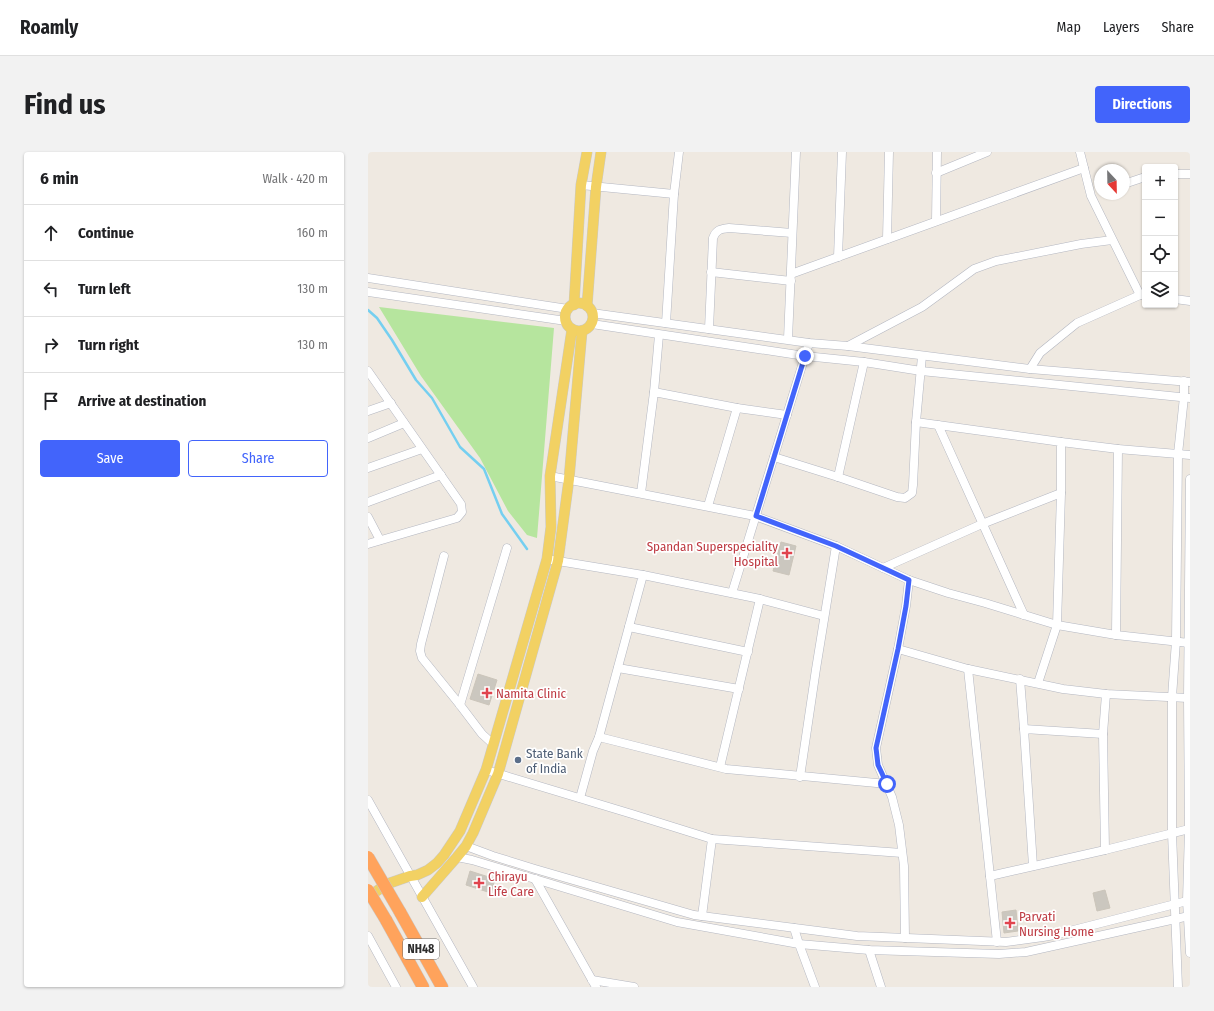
<!DOCTYPE html>
<meta charset="utf-8">
<style>
:root{--surface:#fff;--page:#f2f2f2;--text:#202124;--muted:#757577;--line:#e0e0e0;--accent:#4264fb}
body{margin:0;font-family:"Fira Sans Condensed",sans-serif;background:var(--page);color:var(--text)}
.controls{position:absolute;right:12px;top:12px;display:grid;overflow:hidden;border-radius:4px;box-shadow:0 1px 3px #0004}
.controls button{width:36px;height:36px;display:grid;place-items:center;padding:0;border:0;border-bottom:1px solid var(--line);background:var(--surface);color:var(--text);font:20px sans-serif}
.compass{position:absolute;left:726px;top:12px;width:36px;height:36px;border-radius:50%;background:var(--surface);box-shadow:0 1px 3px #0004;rotate:158deg}
.stop{position:absolute;width:12px;height:12px;margin:-9px;border:3px solid #4264fb;border-radius:50%;background:#fff}
.stop.end{background:#4264fb;border-color:#fff;box-shadow:0 1px 4px #0008}
.list{margin:0;padding:0;list-style:none}
h2{display:flex;justify-content:space-between;align-items:center;height:52px;margin:0;padding:0 16px;font-size:17px}
h2 small{font-size:13px;font-weight:400;color:var(--muted)}
.list li{display:grid;grid-template-columns:26px 1fr auto;gap:12px;align-items:center;box-sizing:border-box;height:56px;padding:0 16px;border-top:1px solid var(--line)}
.list b{display:block;font-size:15px;white-space:nowrap}
.list em{font-size:13px;font-style:normal;color:var(--muted)}
.actions{display:flex;gap:8px;padding:12px 16px}
.actions a{flex:1;padding:9px 0;border:1px solid var(--accent);border-radius:4px;text-align:center;font-size:14px;color:var(--accent)}
.actions .main{background:var(--accent);color:#fff}
.icon{flex:none;width:22px;height:22px;fill:none;stroke:currentColor;stroke-width:2;stroke-linecap:round;stroke-linejoin:round}
.map{position:relative;flex:none;width:822px;height:835px;overflow:hidden;border-radius:4px}
header{display:flex;align-items:center;gap:24px;box-sizing:border-box;height:56px;padding:0 20px;background:var(--surface);border-bottom:1px solid var(--line)}
header strong{font-size:19px}
nav{display:flex;gap:22px;margin-inline-start:auto;font-size:14px}
.intro{display:flex;align-items:center;justify-content:space-between;box-sizing:border-box;height:96px;padding:0 24px}
h1{margin:0;font-size:28px}
.button{padding:10px 18px;border-radius:4px;background:var(--accent);color:#fff;font-size:14px;font-weight:700}
main{display:flex;gap:24px;padding:0 24px}
aside{flex:1;background:var(--surface);border-radius:4px;box-shadow:0 1px 3px #0004}
.map>svg:first-child{display:block}
</style>
<header>
<strong>Roamly</strong>
<nav><a>Map</a><a>Layers</a><a>Share</a></nav>
</header>
<div class="intro"><h1>Find us</h1><a class="button">Directions</a></div>
<main>
<aside>
<h2>6 min<small>Walk · 420 m</small></h2>
<ul class="list">
<li><svg class="icon" aria-label="ahead" viewBox="0 0 24 24"><path d="M12 20V5M6 11l6-6 6 6"/></svg><div><b>Continue</b></div><em>160 m</em></li>
<li><svg class="icon" aria-label="left" viewBox="0 0 24 24"><path d="M17 20v-9H6M10 6l-5 5 5 5"/></svg><div><b>Turn left</b></div><em>130 m</em></li>
<li><svg class="icon" aria-label="right" viewBox="0 0 24 24"><path d="M7 20v-9h11M14 6l5 5-5 5"/></svg><div><b>Turn right</b></div><em>130 m</em></li>
<li><svg class="icon" aria-label="arrive" viewBox="0 0 24 24"><path d="M6 21V4h12l-3 4 3 4H6"/></svg><div><b>Arrive at destination</b></div></li>
</ul>
<div class="actions"><a class="main">Save</a><a>Share</a></div>
</aside>
<div class="map">
<svg width="822" height="835" viewBox="0 0 822 835">
<rect width="100%" height="100%" fill="#efe9e1"/>
<path fill="#b6e59e" d="M11 155 186 176 169 386 159 383 140 359 112 306 53 224Z"/>
<g fill="none" stroke-linecap="round" stroke-linejoin="round">
<path stroke="#75cff0" stroke-width="2.5" d="M0 158 9 166 24 188 48 228 64 246 92 295 116 317 134 362 159 397"/>
</g>
<g fill="#cbc7bf" stroke="#cbc5ba">
<path d="M413 390 428 394 421 423 405 419Z"/>
<path d="M110 522 129 528 121 553 102 547Z"/>
<path d="M102 719 127 727 123 741 98 733Z"/>
<path d="M737 738 742 756 729 759 725 741Z"/>
<path d="M648 758 650 779 636 781 634 760Z"/>
</g>
<g fill="none" stroke-linecap="round" stroke-linejoin="round">
<g stroke="#b4b7c1" stroke-width="9">
<g id="minor">
<path d="M712 0 723 44 772 143"/>
<path d="M568 21 619 0"/>
<path d="M807 22H822"/>
<path d="M756 32 777 25"/>
<path d="M213 33 306 42"/>
<path d="M568 69 569 0"/>
<path d="M519 87 521 0"/>
<path d="M470 105 474 0"/>
<path d="M343 120 423 129"/>
<path d="M423 122 716 16"/>
<path d="M0 126 200 157"/>
<path d="M0 140 198 169"/>
<path d="M807 147 822 149"/>
<path d="M224 161 441 191 480 194 662 217 822 230"/>
<path d="M298 171 306 42 311 0"/>
<path d="M224 172 437 204 496 210 553 219 822 246"/>
<path d="M341 177 345 86C348 78 352 77 361 76L424 81"/>
<path d="M420 187 428 0"/>
<path d="M480 194 554 155 606 117 628 109 713 92 744 88"/>
<path d="M554 204 548 270 693 290V341L689 473 670 531"/>
<path d="M662 217 672 201 709 171 772 143H776"/>
<path d="M0 219 93 352 94 360 89 366 0 392"/>
<path d="M286 240 291 183"/>
<path d="M369 256 419 263"/>
<path d="M0 259 23 251"/>
<path d="M570 273 656 463"/>
<path d="M0 286 36 271"/>
<path d="M693 290 750 297 822 303"/>
<path d="M406 305 470 325 529 345 537 346 544 341 545 333 548 270"/>
<path d="M0 316 54 297"/>
<path d="M182 324 387 364 468 394 541 428 580 441 617 451 689 473 748 483 821 491"/>
<path d="M470 325 496 210"/>
<path d="M822 327 820 546 821 677 819 749 822 801"/>
<path d="M273 341 286 240 369 256 340 354"/>
<path d="M0 350 73 323"/>
<path d="M0 365 12 388"/>
<path d="M76 404 53 492 52 499 54 506 92 553 114 582 125 592"/>
<path d="M184 408 275 423 231 585 225 599 212 646"/>
<path d="M515 416 614 372 693 341"/>
<path d="M275 423 392 447 352 615"/>
<path d="M364 441 441 191"/>
<path d="M392 447 456 464"/>
<path d="M261 475 380 500"/>
<path d="M748 483 750 297"/>
<path d="M530 497 600 517 695 537 738 542 820 546"/>
<path d="M250 516 371 537"/>
<path d="M600 517 629 790"/>
<path d="M652 527 656 577"/>
<path d="M92 553 139 396"/>
<path d="M231 585 358 617 519 632"/>
<path d="M118 618 264 662 344 687 534 701"/>
<path d="M432 625 448 517 468 394"/>
<path d="M0 648 105 835"/>
<path d="M98 694 125 704 167 717 326 763 489 784 638 790 675 785 686 783 819 749"/>
<path d="M737 698 735 582 738 542"/>
<path d="M89 705 104 708 309 770 431 792 501 798 631 802 658 800 821 764"/>
<path d="M665 714 656 577 735 582"/>
<path d="M622 724 737 698 821 677"/>
<path d="M167 727 228 835"/>
<path d="M334 764 344 687"/>
<path d="M426 776 431 792 447 835"/>
<path d="M0 784 28 835"/>
<path d="M537 786 536 714 531 673 524 645 510 613 508 596 530 497 538 454 541 428"/>
<path d="M501 798 513 835"/>
<path d="M224 828 266 835"/>
<path d="M810 835 804 681V545L808 489 810 302 816 245V229"/>
</g>
</g>
<g stroke="#c9c9c9" stroke-width="11">
<g id="major">
<circle cx="211" cy="165" r="14"/>
<path d="M206 153 213 33 219 0"/>
<path d="M219 154 228 35 233 0"/>
<path d="M0 745 19 732 42 724 49 723 60 718 69 711 76 703 92 679 118 618 179 407 183 375 182 324 204 177"/>
<path d="M54 745 89 705 98 694 105 681 130 622 190 409 201 327 214 179"/>
</g>
</g>
<g stroke="#c9c9c9" stroke-width="13">
<g id="highway">
<path d="M32 760 74 835"/>
<path d="M18 768 55 835"/>
</g>
</g>
<use href="#minor" stroke="#fff" stroke-width="8"/>
<use href="#major" stroke="#f2d163" stroke-width="10"/>
<use href="#highway" stroke="#ffa35c" stroke-width="12"/>
<g stroke="#c9c9c9" stroke-width="13" stroke-linecap="butt">
<g id="highway-bridge">
<path d="M0 705 32 760"/>
<path d="M0 738 18 768"/>
</g>
</g>
<use href="#highway-bridge" stroke="#ffa35c" stroke-width="12"/>
</g>
<g fill="none" stroke-linecap="round" stroke-linejoin="round">
<path stroke="#4264fb" stroke-width="5" d="M437 204 388 364 468 394 541 428 538 454 530 497 508 596 510 613 519 632"/>
</g>
<g fill="#e0444e" stroke="#fff" stroke-width="1.5">
<path d="M417 395h4v4h4v4h-4v4h-4v-4h-4v-4h4z"/>
<path d="M117 535h4v4h4v4h-4v4h-4v-4h-4v-4h4z"/>
<path d="M109 725h4v4h4v4h-4v4h-4v-4h-4v-4h4z"/>
<path d="M640 765h4v4h4v4h-4v4h-4v-4h-4v-4h4z"/>
</g>
<circle fill="#5c6f8a" stroke="#fff" stroke-width="1.5" cx="150" cy="608" r="4"/>
<g text-anchor="middle" stroke-width="3.5" stroke-linejoin="round" paint-order="stroke">
<rect fill="#fff" stroke="#6d6d6d" stroke-width="1" x="35" y="787" width="36" height="20" rx="3"/>
<g font-size="12" font-weight="bold" fill="#2e2e2e">
<text x="53" y="801">NH48</text>
</g>
<g font-size="13" fill="#be3a42" stroke="#fff" text-anchor="start">
<text x="410" y="399" text-anchor="end">Spandan Superspeciality<tspan x="410" dy="15">Hospital</tspan></text>
<text x="128" y="546">Namita Clinic</text>
<text x="120" y="729">Chirayu<tspan x="120" dy="15">Life Care</tspan></text>
<text x="651" y="769">Parvati<tspan x="651" dy="15">Nursing Home</tspan></text>
</g>
<g font-size="13" fill="#4e5e75" stroke="#fff" text-anchor="start">
<text x="158" y="606">State Bank<tspan x="158" dy="15">of India</tspan></text>
</g>
</g>
</svg>
<div class="controls">
<button>+</button>
<button>−</button>
<button><svg class="icon" aria-label="locate" viewBox="0 0 24 24"><circle cx="12" cy="12" r="6"/><path d="M12 2v4M12 18v4M2 12h4M18 12h4"/></svg></button>
<button><svg class="icon" aria-label="layers" viewBox="0 0 24 24"><path d="M12 4l9 5-9 5-9-5zM3 14l9 5 9-5"/></svg></button>
</div>
<svg class="compass" viewBox="-18 -18 36 36"><path d="M0-13l5 13h-10z" fill="#e53935"/><path d="M0 13l5-13h-10z" fill="#757577"/></svg>
<div class="stop" style="left:519px;top:632px"></div>
<div class="stop end" style="left:437px;top:204px"></div>
</div>
</main>
